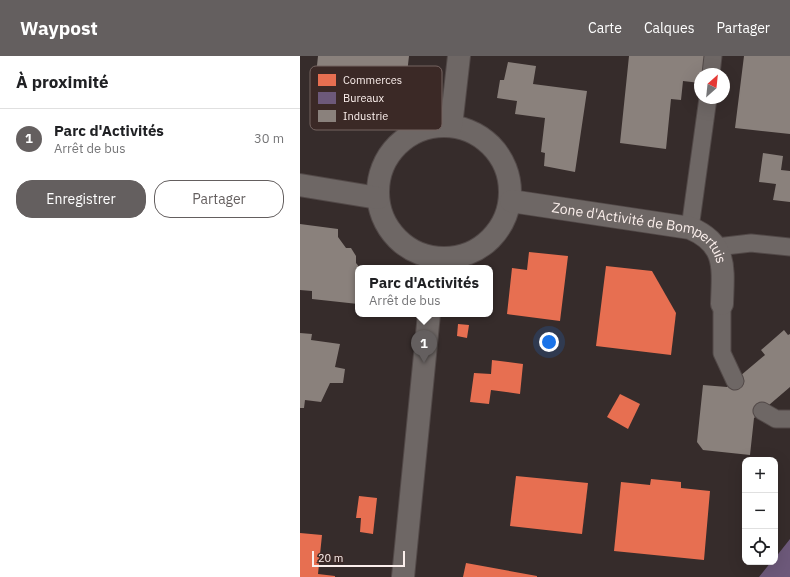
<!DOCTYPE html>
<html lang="fr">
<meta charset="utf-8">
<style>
:root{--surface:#fff;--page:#f6f6f6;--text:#202124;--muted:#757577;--line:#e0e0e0;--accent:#645f5f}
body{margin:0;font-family:"IBM Plex Sans",sans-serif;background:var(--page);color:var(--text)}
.controls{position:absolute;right:12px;bottom:12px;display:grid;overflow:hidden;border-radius:8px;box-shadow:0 4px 16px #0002}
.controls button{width:36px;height:36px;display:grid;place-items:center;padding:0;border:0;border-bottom:1px solid var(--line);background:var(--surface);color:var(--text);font:20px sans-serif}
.compass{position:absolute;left:394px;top:12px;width:36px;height:36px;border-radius:50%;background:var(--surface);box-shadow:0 4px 16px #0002;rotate:27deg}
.scale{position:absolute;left:12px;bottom:10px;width:93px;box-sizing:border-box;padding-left:4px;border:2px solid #fbefec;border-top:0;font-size:11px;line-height:14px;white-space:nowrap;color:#fbefec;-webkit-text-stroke:3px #3b2926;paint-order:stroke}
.you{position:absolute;left:249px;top:286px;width:14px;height:14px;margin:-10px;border:3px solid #fff;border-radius:50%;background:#1a73e8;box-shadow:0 0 0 6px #1a73e833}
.badge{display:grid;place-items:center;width:26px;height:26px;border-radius:50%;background:var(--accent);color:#fff;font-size:13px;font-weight:700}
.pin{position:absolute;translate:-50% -33px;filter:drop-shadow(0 1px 2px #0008)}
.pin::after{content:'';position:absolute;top:21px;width:14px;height:12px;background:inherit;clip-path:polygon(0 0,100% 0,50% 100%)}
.popup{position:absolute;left:55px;top:209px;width:138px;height:52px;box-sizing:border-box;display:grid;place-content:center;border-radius:8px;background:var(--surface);filter:drop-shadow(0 1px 3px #0005);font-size:13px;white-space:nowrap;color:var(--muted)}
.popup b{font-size:15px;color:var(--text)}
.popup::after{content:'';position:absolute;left:50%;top:100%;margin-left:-8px;border:8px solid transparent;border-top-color:var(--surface)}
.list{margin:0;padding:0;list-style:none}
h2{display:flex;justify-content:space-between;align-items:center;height:52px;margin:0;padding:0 16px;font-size:17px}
h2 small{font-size:13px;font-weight:400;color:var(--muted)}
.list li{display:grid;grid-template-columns:26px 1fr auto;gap:12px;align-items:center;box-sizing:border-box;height:60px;padding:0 16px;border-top:1px solid var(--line)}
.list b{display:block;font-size:15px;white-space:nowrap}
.list p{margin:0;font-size:13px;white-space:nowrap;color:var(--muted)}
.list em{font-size:13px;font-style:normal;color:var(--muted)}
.actions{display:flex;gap:8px;padding:12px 16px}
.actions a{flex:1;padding:9px 0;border:1px solid var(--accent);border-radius:16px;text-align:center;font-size:14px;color:var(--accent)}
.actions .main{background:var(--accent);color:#fff}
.icon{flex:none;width:22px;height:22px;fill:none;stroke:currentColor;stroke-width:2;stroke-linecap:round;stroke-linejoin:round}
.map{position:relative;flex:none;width:490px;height:521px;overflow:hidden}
header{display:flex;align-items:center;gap:24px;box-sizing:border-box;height:56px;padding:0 20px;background:var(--accent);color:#fff}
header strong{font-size:19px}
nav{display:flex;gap:22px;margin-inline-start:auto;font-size:14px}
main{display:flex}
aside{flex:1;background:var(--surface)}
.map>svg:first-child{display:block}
</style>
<header>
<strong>Waypost</strong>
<nav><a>Carte</a><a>Calques</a><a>Partager</a></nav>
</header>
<main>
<aside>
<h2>À proximité<small></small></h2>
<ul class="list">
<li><span class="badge">1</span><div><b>Parc d'Activités</b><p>Arrêt de bus</p></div><em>30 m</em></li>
</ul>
<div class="actions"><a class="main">Enregistrer</a><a>Partager</a></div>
</aside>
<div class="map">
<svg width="490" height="521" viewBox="0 0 490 521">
<rect width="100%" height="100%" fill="#362c2b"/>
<g fill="#e76f51">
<path d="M229 196 268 200 260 265 207 258 212 212 227 214Z"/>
<path d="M306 210 352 215 376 257 371 299 296 290Z"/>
<path d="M158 268 169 269 167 282 157 280Z"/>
<path d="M192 304 223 308 220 338 191 334 189 348 170 346 174 317 191 318Z"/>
<path d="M320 338 340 348 328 373 307 361Z"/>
<path d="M216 420 288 427 282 478 210 470Z"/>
<path d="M351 423 381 426V432L410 435 404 504 314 495 321 426 350 429Z"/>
<path d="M59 440 77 442 73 478 60 476 61 462H56Z"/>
<path d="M0 477 22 479 18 518 35 520V521H0Z"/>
<path d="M166 507 237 520V521H163Z"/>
</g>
<path fill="#6d597a" d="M490 483V521H459L471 506H475V502Z"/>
<g fill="#8a817c">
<path d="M18 0H109L105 35 61 30 58 53 13 48Z"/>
<path d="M329 0H405L403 18H400V27L383 25 381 44 371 43 366 93 320 87Z"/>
<path d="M444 0H490V78L435 72Z"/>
<path d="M208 6 236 10 233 28 287 35 275 116 244 110 245 97 241 96 245 62 215 58 217 45 197 42 200 24H204Z"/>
<path d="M463 97 483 100 481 114 490 115V146L473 144 476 128 459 126Z"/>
<path d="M0 168 38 173V181L46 192H51L56 200V207L60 212H58V248L12 243V235L0 234Z"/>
<path d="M484 274 488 279 490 278V331L454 362 450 399 403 394 397 386 403 329 427 331 465 299 461 294Z"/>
<path d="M0 277 12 278 11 284 40 288 35 311 45 313 43 327H30L21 346 5 344 4 352H0Z"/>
</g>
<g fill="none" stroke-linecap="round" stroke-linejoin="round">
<g stroke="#524948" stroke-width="19">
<g id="lane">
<path d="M411 18 413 0"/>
<path d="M390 172 408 42"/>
<path d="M417 191 451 187 490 191"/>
<path d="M422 248V297L435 325"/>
<path d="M462 355 476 363H490"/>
</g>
</g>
<g stroke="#524948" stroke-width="24">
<g id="street">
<circle cx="144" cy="136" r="66"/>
<path d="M151 70 159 0"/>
<path d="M0 129 78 142"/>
<path id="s1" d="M211 145 390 172C428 188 423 213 422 248"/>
<path d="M103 521 129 258"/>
</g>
</g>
<use href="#lane" stroke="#6e6765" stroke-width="17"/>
<use href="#street" stroke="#6e6765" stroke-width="22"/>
</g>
<g text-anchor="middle" stroke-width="4" stroke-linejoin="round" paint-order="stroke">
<g font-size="14" fill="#fbefec" stroke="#3b2926">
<text dy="5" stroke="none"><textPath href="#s1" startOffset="136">Zone d'Activité de Bompertuis</textPath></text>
</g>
</g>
<rect x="10" y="10" width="132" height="64" rx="6" fill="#3b2926" stroke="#756461" stroke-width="1"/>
<rect x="18" y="18" width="18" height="12" fill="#e76f51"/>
<rect x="18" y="36" width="18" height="12" fill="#6d597a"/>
<rect x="18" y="54" width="18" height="12" fill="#8a817c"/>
<g font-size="11" fill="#fbefec">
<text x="43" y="28">Commerces</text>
<text x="43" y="46">Bureaux</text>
<text x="43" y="64">Industrie</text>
</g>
</svg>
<div class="controls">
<button>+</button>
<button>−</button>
<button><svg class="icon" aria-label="locate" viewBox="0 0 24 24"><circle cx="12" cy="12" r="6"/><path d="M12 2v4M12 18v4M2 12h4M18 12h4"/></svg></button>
</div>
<svg class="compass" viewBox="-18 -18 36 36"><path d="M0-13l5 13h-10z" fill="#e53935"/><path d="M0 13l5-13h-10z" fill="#757577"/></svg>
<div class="scale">20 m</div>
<div class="you"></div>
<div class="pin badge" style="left:124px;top:307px">1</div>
<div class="popup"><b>Parc d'Activités</b>Arrêt de bus</div>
</div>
</main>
